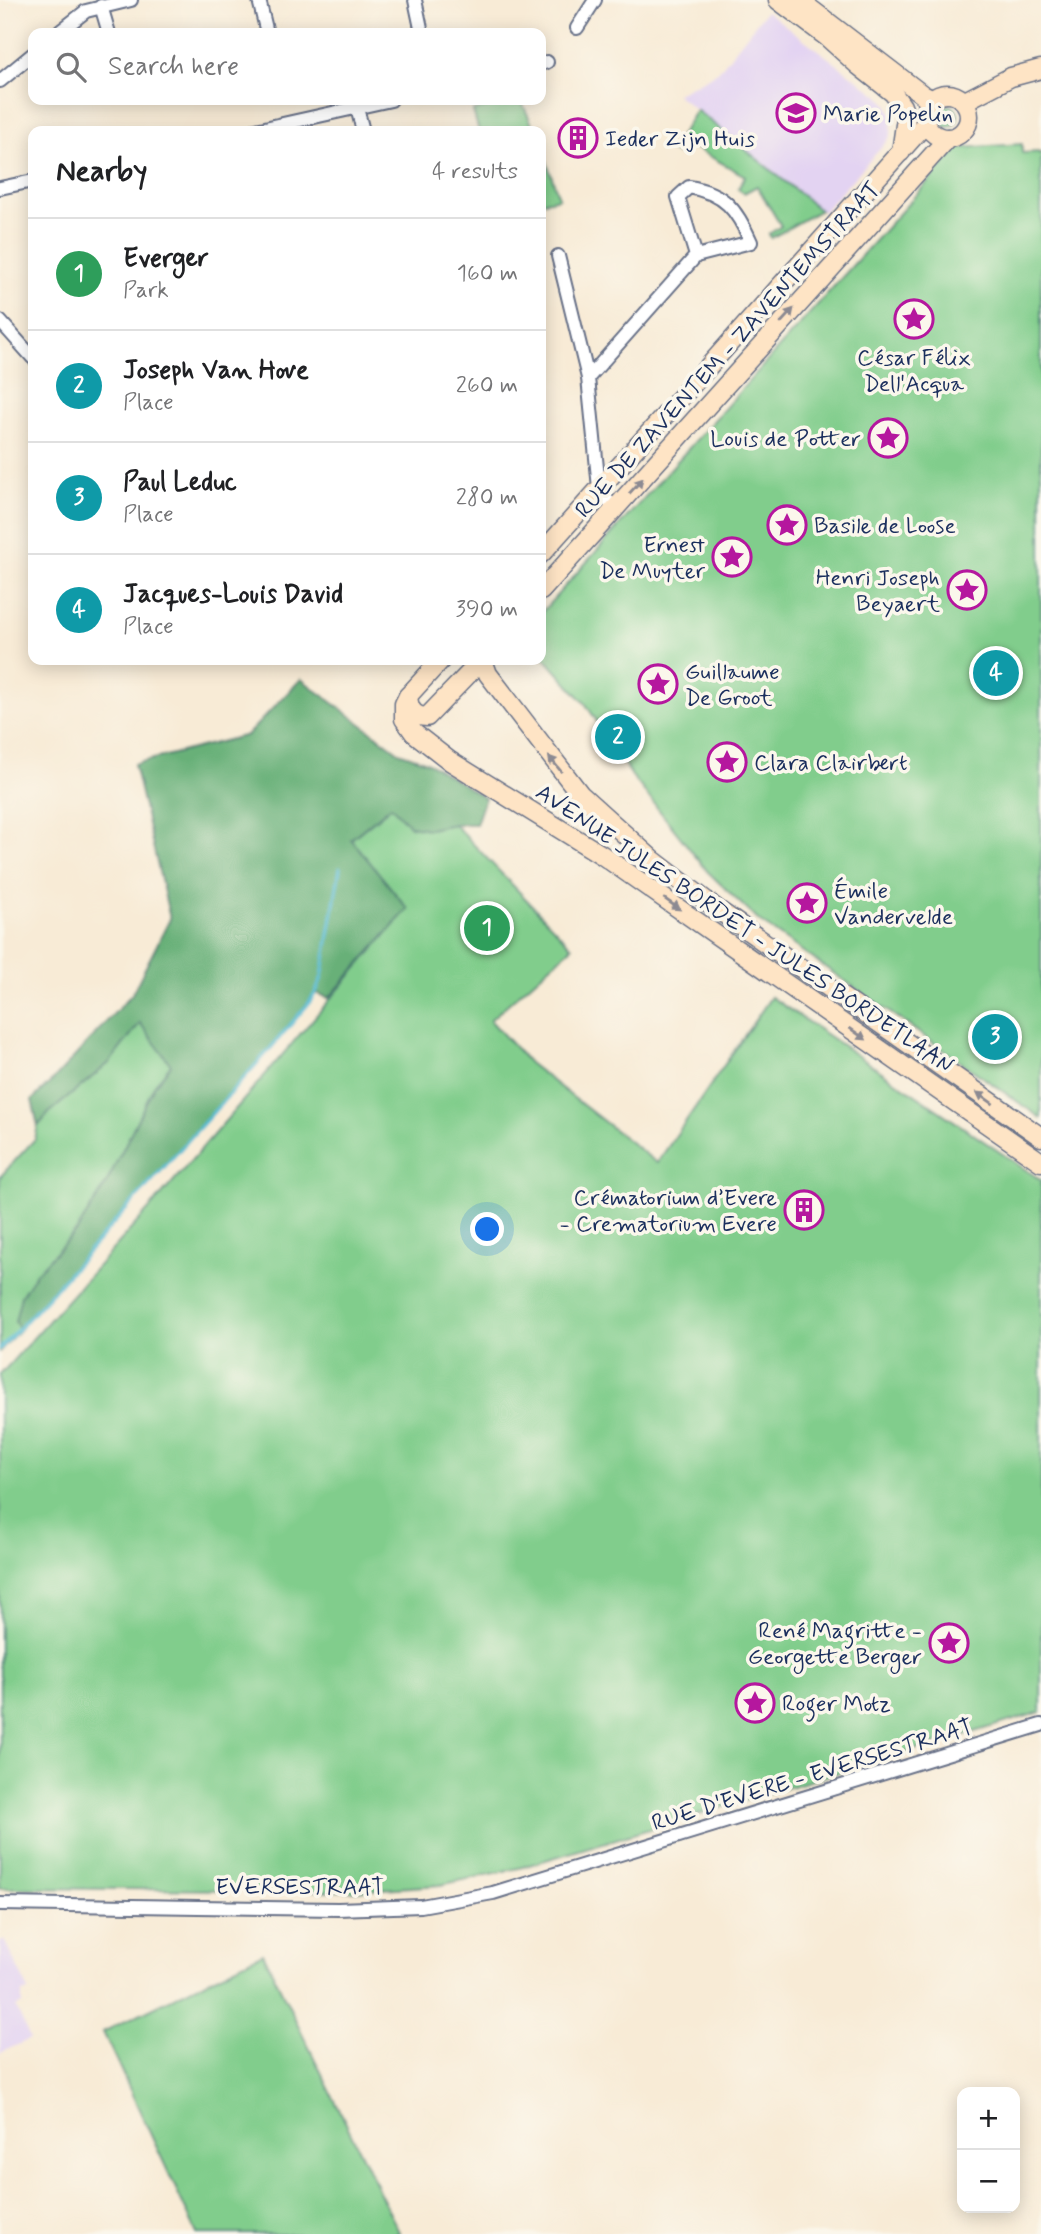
<!DOCTYPE html>
<meta charset="utf-8">
<style>
:root{--surface:#fff;--page:#f6f6f6;--text:#202124;--muted:#757577;--line:#e0e0e0;--accent:#b5179e}
body{margin:0;font-family:Mynerve,sans-serif;background:var(--page);color:var(--text)}
.controls{position:absolute;right:21px;bottom:21px;display:grid;overflow:hidden;border-radius:14px;box-shadow:0 4px 18px #0003}
.controls button{width:63px;height:63px;display:grid;place-items:center;padding:0;border:0;border-bottom:2px solid var(--line);background:var(--surface);color:var(--text);font:35px sans-serif}
.you{position:absolute;left:488px;top:1230px;width:24px;height:24px;margin:-18px;border:5px solid #fff;border-radius:50%;background:#1a73e8;box-shadow:0 0 0 10px #1a73e833}
.badge{display:grid;place-items:center;width:46px;height:46px;border-radius:50%;background:var(--accent);color:#fff;font-size:23px;font-weight:700}
.pin{position:absolute;translate:-50% -50%;border:4px solid #fff;box-shadow:0 2px 7px #0006}
.list{margin:0;padding:0;list-style:none}
h2{display:flex;justify-content:space-between;align-items:center;height:91px;margin:0;padding:0 28px;font-size:30px}
h2 small{font-size:23px;font-weight:400;color:var(--muted)}
.list li{display:grid;grid-template-columns:46px 1fr auto;gap:21px;align-items:center;box-sizing:border-box;height:112px;padding:0 28px;border-top:2px solid var(--line)}
.list b{display:block;font-size:26px;white-space:nowrap}
.list p{margin:0;font-size:23px;white-space:nowrap;color:var(--muted)}
.list em{font-size:23px;font-style:normal;color:var(--muted)}
.icon{flex:none;width:38px;height:38px;fill:none;stroke:currentColor;stroke-width:2;stroke-linecap:round;stroke-linejoin:round}
.map{position:relative;flex:none;width:1041px;height:2234px;overflow:hidden}
.search{position:absolute;background:var(--surface);box-shadow:0 4px 18px #0003;left:28px;top:28px;width:518px;height:77px;display:flex;align-items:center;gap:18px;box-sizing:border-box;padding:0 24px;border-radius:14px;color:var(--muted);font-size:26px}
.panel{position:absolute;background:var(--surface);box-shadow:0 4px 18px #0003;left:28px;top:126px;width:518px;height:539px;border-radius:14px}
.map>svg:first-child{display:block}
</style>
<div class="map">
<svg width="1041" height="2234" viewBox="0 0 1041 2234">
<rect width="100%" height="100%" fill="#fbf7ec"/>
<filter id="ink" filterUnits="userSpaceOnUse"><feTurbulence type="fractalNoise" baseFrequency=".0143" numOctaves="2"/><feDisplacementMap in="SourceGraphic" scale="14" xChannelSelector="R" yChannelSelector="G"/><feConvolveMatrix kernelMatrix="1 2 1 2 8 2 1 2 1" color-interpolation-filters="sRGB"/></filter>
<filter id="wash" filterUnits="userSpaceOnUse"><feTurbulence type="fractalNoise" baseFrequency=".00686" numOctaves="4" result="noise"/><feDisplacementMap in="SourceGraphic" scale="28" xChannelSelector="R" yChannelSelector="G"/><feGaussianBlur stdDeviation="1.57" result="paint"/><feColorMatrix in="noise" values="0 0 0 0 0 0 0 0 0 0 0 0 0 0 0 0 0 1.4 0 .05"/><feComposite in="paint" operator="in"/></filter>
<g filter="url(#wash)">
<rect width="100%" height="100%" fill="#f8ebd6"/>
<g fill="#e3d3f2">
<path d="M766 11 879 96 887 104 892 116 891 134 888 140 823 212 676 94 718 72Z"/>
<path d="M4 1940 29 1991 22 1993V2004L16 2007 30 2039 0 2053V1942Z"/>
</g>
<g fill="#81cd8c" stroke="#4e7e75" stroke-width="2">
<path d="M514 100H521L535 131H479L473 111Z"/>
<circle cx="947" cy="116" r="11"/>
<path d="M696 110 709 120 820 210 771 238 769 234 781 226 757 186 744 193 738 189 745 176 684 142 677 154 671 151Z"/>
<path d="M1022 144V153L1041 152V1118L759 921 708 872 632 776 585 703 541 654V613L958 148Z"/>
<path d="M541 145 559 198 541 202Z"/>
<path d="M392 806 429 829 454 824 572 947 490 1020 529 1063 657 1163 771 997 1041 1180V1712L519 1868 440 1885 353 1891 0 1888V1375L159 1198 408 909 350 840Z"/>
<path d="M141 1022 171 1064 154 1086 105 1186 78 1229 36 1273 20 1329 0 1351V1177L35 1139 38 1126 49 1113 109 1063Z"/>
<path d="M263 1953 400 2234H197L103 2032Z"/>
</g>
<path fill="#68b078" stroke="#42706b" stroke-width="2" d="M301 679 399 752 427 762 485 798 476 824H454L429 829 410 826 391 806 351 839 408 909 329 998 316 993 269 1050 19 1328 15 1322 21 1296 36 1273 78 1229 105 1186 154 1086 171 1065 140 1023 109 1063 49 1113 38 1126 32 1100 56 1077 132 994 170 919 134 764 247 735Z"/>
<g fill="none" stroke-linecap="round" stroke-linejoin="round">
<g stroke="#55bad3" stroke-width="3.5">
<path d="M60 1283 269 1050 308 1004 316 992 322 977 340 868"/>
<path d="M0 1349 59 1285"/>
</g>
</g>
</g>
<g filter="url(#ink)">
<g fill="none" stroke-linecap="round" stroke-linejoin="round">
<g stroke="#687188" stroke-width="16">
<g id="street">
<path d="M259 0 267 33"/>
<path d="M415 0 422 33"/>
<path d="M101 6 109 33"/>
<path d="M577 28 595 0"/>
<path d="M58 33 86 11 131 0"/>
<path d="M541 64 547 62"/>
<path d="M0 81 33 54"/>
<path d="M357 108 363 131"/>
<path d="M251 131 391 100"/>
<path d="M0 188 33 181"/>
<path d="M558 256 588 378"/>
<path d="M0 321 33 358"/>
<path d="M615 511 599 488 588 378 696 256 751 242C737 210 725 193 689 187L678 197 696 256"/>
<path d="M0 1904 338 1909 421 1906 493 1893 1041 1725"/>
</g>
</g>
<g stroke="#687188" stroke-width="21">
<g id="secondary">
<path d="M778 0 827 37 859 66 893 93 902 106 906 118 901 152"/>
<path d="M799 0 923 95 931 99"/>
<circle cx="947" cy="116" r="22"/>
<path d="M965 101 1011 77 1041 69"/>
<path d="M541 554 926 123"/>
<path d="M541 591 948 138"/>
<path d="M441 660 408 696 404 704V719L414 733 450 761 602 855 1041 1162"/>
<path d="M483 660 488 674 580 794 653 860 717 909 1041 1137"/>
<path d="M408 696C409 708 413 717 427 717L482 660"/>
</g>
</g>
<use href="#street" stroke="#fff" stroke-width="12"/>
<use href="#secondary" stroke="#fee4c5" stroke-width="18"/>
</g>
<defs><path id="oneway-solid" d="M-6-.8H1V-3.2L6.5 0L1 3.2V.8H-6Z" transform="scale(1.75)"/></defs>
<g fill="#8c8a92">
<use href="#oneway-solid" transform="translate(787 316) rotate(-48)"/>
<use href="#oneway-solid" transform="translate(636 486) rotate(-48)"/>
<use href="#oneway-solid" transform="translate(555 764) rotate(-129)"/>
<use href="#oneway-solid" transform="translate(672 904) rotate(35)"/>
<use href="#oneway-solid" transform="translate(858 1034) rotate(35)"/>
<use href="#oneway-solid" transform="translate(985 1098) rotate(-145)"/>
</g>
</g>
<defs>
<g id="school-ring" transform="scale(2.0125)"><circle r="9.5" fill="#fbf7ec" stroke="#b5179e" stroke-width="1.5"/><path d="M0-5L7-2L0 1L-7-2ZM-4 1L0 2.5L4 1V4Q0 6-4 4Z" fill="#b5179e"/></g>
<g id="building-ring" transform="scale(2.0125)"><circle r="9.5" fill="#fbf7ec" stroke="#b5179e" stroke-width="1.5"/><path d="M-4-6H4V6H1V3H-1V6H-4ZM-2.5-4.3h1.7v1.8h-1.7ZM.8-4.3h1.7v1.8H.8ZM-2.5-1h1.7V.8h-1.7ZM.8-1h1.7V.8H.8Z" fill="#b5179e"/></g>
<g id="sight-ring" transform="scale(2.0125)"><circle r="9.5" fill="#fbf7ec" stroke="#b5179e" stroke-width="1.5"/><path d="M0-6L1.8-2.2L6-1.7L2.9 1.2L3.7 5.4L0 3.3L-3.7 5.4L-2.9 1.2L-6-1.7L-1.8-2.2Z" fill="#b5179e"/></g>
</defs>
<g fill-rule="evenodd">
<use href="#school-ring" x="796" y="113"/>
<use href="#building-ring" x="578" y="138"/>
<use href="#sight-ring" x="914" y="319"/>
<use href="#sight-ring" x="888" y="438"/>
<use href="#sight-ring" x="787" y="525"/>
<use href="#sight-ring" x="732" y="557"/>
<use href="#sight-ring" x="967" y="590"/>
<use href="#sight-ring" x="658" y="684"/>
<use href="#sight-ring" x="727" y="762"/>
<use href="#sight-ring" x="807" y="903"/>
<use href="#building-ring" x="804" y="1210"/>
<use href="#sight-ring" x="949" y="1643"/>
<use href="#sight-ring" x="755" y="1703"/>
</g>
<g text-anchor="middle" stroke-width="7" stroke-linejoin="round" paint-order="stroke">
<g font-size="23" fill="#1b2f5e" stroke="#fbf7ec" text-anchor="start">
<text x="823" y="121">Marie Popelin</text>
<text x="605" y="146">Ieder Zijn Huis</text>
<text x="914" y="365" text-anchor="middle">César Félix<tspan x="914" dy="26">Dell'Acqua</tspan></text>
<text x="861" y="446" text-anchor="end">Louis de Potter</text>
<text x="814" y="533">Basile de Loose</text>
<text x="705" y="552" text-anchor="end">Ernest<tspan x="705" dy="26">De Muyter</tspan></text>
<text x="940" y="585" text-anchor="end">Henri Joseph<tspan x="940" dy="26">Beyaert</tspan></text>
<text x="685" y="679">Guillaume<tspan x="685" dy="26">De Groot</tspan></text>
<text x="754" y="770">Clara Clairbert</text>
<text x="834" y="898">Émile<tspan x="834" dy="26">Vandervelde</tspan></text>
<text x="777" y="1205" text-anchor="end">Crématorium d’Evere<tspan x="777" dy="26">- Crematorium Evere</tspan></text>
<text x="922" y="1638" text-anchor="end">René Magritte -<tspan x="922" dy="26">Georgette Berger</tspan></text>
<text x="782" y="1711">Roger Motz</text>
</g>
<g font-size="23" fill="#1b2f5e" stroke="#fbf7ec">
<text transform="translate(727 349) rotate(-48)" y="8">RUE DE ZAVENTEM - ZAVENTEMSTRAAT</text>
<text transform="translate(745 928) rotate(34)" y="8">AVENUE JULES BORDET - JULES BORDETLAAN</text>
<text transform="translate(812 1774) rotate(-17)" y="8">RUE D'EVERE - EVERSESTRAAT</text>
<text x="300" y="1894">EVERSESTRAAT</text>
</g>
</g>
</svg>
<div class="controls">
<button>+</button>
<button>−</button>
</div>
<div class="you"></div>
<div class="pin badge" style="left:487px;top:928px;background:#2e9e5b">1</div>
<div class="pin badge" style="left:618px;top:737px;background:#0f9aa8">2</div>
<div class="pin badge" style="left:995px;top:1037px;background:#0f9aa8">3</div>
<div class="pin badge" style="left:996px;top:673px;background:#0f9aa8">4</div>
<div class="search"><svg class="icon" aria-label="search" viewBox="0 0 24 24"><circle cx="10" cy="10" r="6"/><path d="M15 15l6 6"/></svg>Search here</div>
<section class="panel">
<h2>Nearby<small>4 results</small></h2>
<ul class="list">
<li><span class="badge" style="background:#2e9e5b">1</span><div><b>Everger</b><p>Park</p></div><em>160 m</em></li>
<li><span class="badge" style="background:#0f9aa8">2</span><div><b>Joseph Van Hove</b><p>Place</p></div><em>260 m</em></li>
<li><span class="badge" style="background:#0f9aa8">3</span><div><b>Paul Leduc</b><p>Place</p></div><em>280 m</em></li>
<li><span class="badge" style="background:#0f9aa8">4</span><div><b>Jacques-Louis David</b><p>Place</p></div><em>390 m</em></li>
</ul>
</section>
</div>
